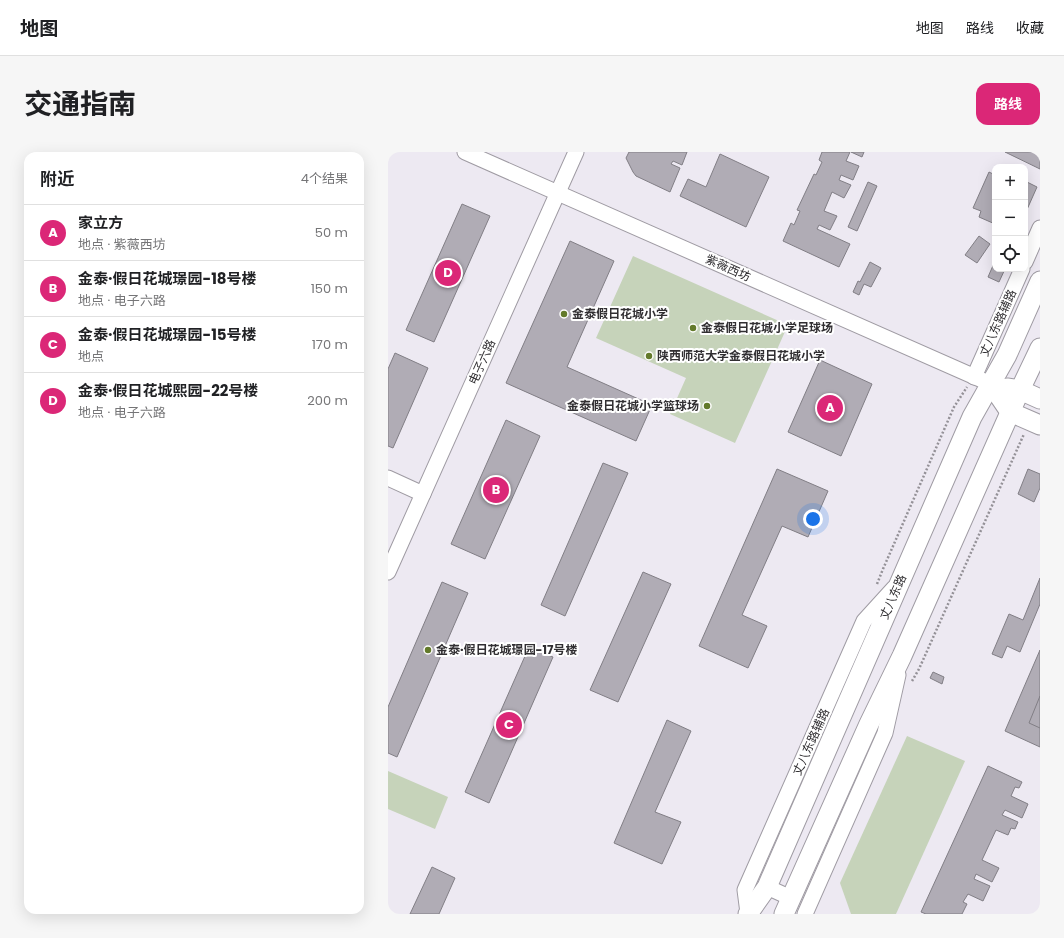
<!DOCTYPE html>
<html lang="zh">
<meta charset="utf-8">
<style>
:root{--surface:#fff;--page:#f6f6f6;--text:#202124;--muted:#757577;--line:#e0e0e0;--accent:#db2777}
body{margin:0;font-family:Poppins,"Noto Sans SC",sans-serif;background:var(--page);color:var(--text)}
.controls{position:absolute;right:12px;top:12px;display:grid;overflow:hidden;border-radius:8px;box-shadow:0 4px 16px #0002}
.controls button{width:36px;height:36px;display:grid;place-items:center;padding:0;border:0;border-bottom:1px solid var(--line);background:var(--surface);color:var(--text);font:20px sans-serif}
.you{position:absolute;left:425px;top:367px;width:14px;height:14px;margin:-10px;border:3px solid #fff;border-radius:50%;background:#1a73e8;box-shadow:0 0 0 6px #1a73e833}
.badge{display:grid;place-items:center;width:26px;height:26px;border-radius:50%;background:var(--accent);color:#fff;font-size:13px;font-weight:700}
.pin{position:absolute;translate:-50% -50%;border:2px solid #fff;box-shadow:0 1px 4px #0006}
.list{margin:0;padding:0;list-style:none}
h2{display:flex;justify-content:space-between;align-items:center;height:52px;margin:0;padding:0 16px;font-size:17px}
h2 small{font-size:13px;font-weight:400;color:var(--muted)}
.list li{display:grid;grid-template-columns:26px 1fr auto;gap:12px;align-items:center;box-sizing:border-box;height:56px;padding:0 16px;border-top:1px solid var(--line)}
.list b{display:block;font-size:15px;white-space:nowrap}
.list p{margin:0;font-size:13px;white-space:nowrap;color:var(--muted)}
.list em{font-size:13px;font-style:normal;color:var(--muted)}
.icon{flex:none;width:22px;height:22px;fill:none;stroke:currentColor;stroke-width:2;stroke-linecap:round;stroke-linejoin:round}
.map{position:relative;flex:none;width:652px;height:762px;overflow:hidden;border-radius:12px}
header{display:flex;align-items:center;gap:24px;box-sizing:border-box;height:56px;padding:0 20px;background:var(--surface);border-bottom:1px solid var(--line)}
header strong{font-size:19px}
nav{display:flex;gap:22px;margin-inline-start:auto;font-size:14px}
.intro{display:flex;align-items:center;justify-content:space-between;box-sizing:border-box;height:96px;padding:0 24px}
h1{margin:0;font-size:28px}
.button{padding:10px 18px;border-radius:12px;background:var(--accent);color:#fff;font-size:14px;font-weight:700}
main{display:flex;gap:24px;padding:0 24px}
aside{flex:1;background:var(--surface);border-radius:12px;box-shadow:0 4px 16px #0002}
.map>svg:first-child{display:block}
</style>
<header>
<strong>地图</strong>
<nav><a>地图</a><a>路线</a><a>收藏</a></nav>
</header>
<div class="intro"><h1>交通指南</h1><a class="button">路线</a></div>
<main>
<aside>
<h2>附近<small>4个结果</small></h2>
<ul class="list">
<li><span class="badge">A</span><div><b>家立方</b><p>地点 · 紫薇西坊</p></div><em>50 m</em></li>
<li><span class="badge">B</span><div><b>金泰·假日花城璟园-18号楼</b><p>地点 · 电子六路</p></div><em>150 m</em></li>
<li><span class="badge">C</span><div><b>金泰·假日花城璟园-15号楼</b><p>地点</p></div><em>170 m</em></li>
<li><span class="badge">D</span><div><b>金泰·假日花城熙园-22号楼</b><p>地点 · 电子六路</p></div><em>200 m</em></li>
</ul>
</aside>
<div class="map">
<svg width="652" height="762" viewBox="0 0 652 762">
<rect width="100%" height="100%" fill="#ede9f2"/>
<g fill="#c6d3ba">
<path d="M245 104 400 173 347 291 282 262 298 226 208 186Z"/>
<path d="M519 584 577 609 508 762H463L452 731Z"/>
<path d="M0 619 60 645 47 677 0 657Z"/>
</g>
<g fill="#b0acb5" stroke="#817e85">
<path d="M241 0H299L294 13 285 9 283 12 292 16 282 40 248 24 245 20 238 6Z"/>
<path d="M434 0H462L458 9 471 14 465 28 453 23 451 28 463 33 456 46 444 40 436 59 449 64 442 78 431 73 429 77 462 92 451 115 395 89 403 71 406 73 412 59 409 58 426 22 428 23 434 10 431 8Z"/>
<path d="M463 0H476L474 5Z"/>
<path d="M617 0H652V17Z"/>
<path d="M332 2 381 25 358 75 292 44 300 27 318 35Z"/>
<path d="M601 20 607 23V72L591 65 593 59 585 56Z"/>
<path d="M637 29 649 35 637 62Z"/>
<path d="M480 30 489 34 469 79 460 75Z"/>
<path d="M74 52 102 64 46 190 18 178Z"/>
<path d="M591 84 602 92 589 111 577 103Z"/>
<path d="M182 89 226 109 179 215 264 253 248 289 118 231Z"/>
<path d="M607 109V117H617L611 130 600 125Z"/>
<path d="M482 110 493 116 483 135 476 132 471 143 465 140 470 129 472 130Z"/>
<path d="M7 201 40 216 5 296 0 294V217Z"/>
<path d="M432 208 484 232 453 304 400 280Z"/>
<path d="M118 268 152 284 97 407 63 392Z"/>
<path d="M215 311 240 321 177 464 153 453Z"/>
<path d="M389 317 440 339 420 385 394 374 354 463 379 474 360 516 311 494Z"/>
<path d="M640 317 652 322V336L646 350 630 342Z"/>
<path d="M255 420 283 432 230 550 202 538Z"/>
<path d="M652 426V452L632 500 619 494 614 506 604 502 621 462 635 468Z"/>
<path d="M54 430 80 441 9 605 0 601V555Z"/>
<path d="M141 495 165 505 101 651 77 640Z"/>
<path d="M652 498V595L617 579Z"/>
<path d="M545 520 556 525 554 532 542 526Z"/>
<path d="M652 544V576L641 571Z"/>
<path d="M279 568 303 579 267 660 293 670 274 712 226 691Z"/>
<path d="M600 614 634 630 631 636 627 635 623 644 640 652 634 666 617 658 614 663 630 670 627 677 623 676 620 683 608 678 594 708 611 716 604 730 588 722 586 727 602 734 595 749 580 742 575 750 579 752 574 762H538L533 760Z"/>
<path d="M44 715 67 726 51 762H22Z"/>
</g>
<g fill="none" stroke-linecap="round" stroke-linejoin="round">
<g stroke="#9f9ba3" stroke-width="17">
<g id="minor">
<path d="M77 0 603 232"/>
<path d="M637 110 652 76"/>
<path d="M586 225 634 117"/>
<path d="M0 326 35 342"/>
<path d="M0 420 188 0"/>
<path d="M379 735 403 746"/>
<path d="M360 761 357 738 476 469 506 436"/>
<path d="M417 762 497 581 510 523"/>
</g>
</g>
<g stroke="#9f9ba3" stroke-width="21">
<g id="major">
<path d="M603 232 622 260 652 273"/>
<path d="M619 236 632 238 652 247"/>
<path d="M360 762 379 735 584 265 619 203 652 129"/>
<path d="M396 762 481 572 514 504 632 238 652 196"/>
</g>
</g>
<g stroke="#949197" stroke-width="2.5" stroke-dasharray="2 2" stroke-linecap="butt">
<path d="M489 432 495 417 566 255 579 235"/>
<path d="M524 529 531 517 636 282"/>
</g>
<use href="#minor" stroke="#fff" stroke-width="15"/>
<use href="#major" stroke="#fff" stroke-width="19"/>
</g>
<g fill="#637a2b" stroke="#fff" stroke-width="1.5">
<circle cx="176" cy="162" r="4"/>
<circle cx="305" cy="176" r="4"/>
<circle cx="261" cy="204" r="4"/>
<circle cx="319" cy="254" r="4"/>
<circle cx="40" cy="498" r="4"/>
</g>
<g text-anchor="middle" stroke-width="4" stroke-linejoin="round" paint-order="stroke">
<g font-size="12" fill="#312f32" stroke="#fff">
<text transform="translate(340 116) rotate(24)" y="4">紫薇西坊</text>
<text transform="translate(610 171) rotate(-66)" y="4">丈八东路辅路</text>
<text transform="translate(94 210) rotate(-66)" y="4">电子六路</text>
<text transform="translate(505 445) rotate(-66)" y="4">丈八东路</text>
<text transform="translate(423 590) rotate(-66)" y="4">丈八东路辅路</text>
</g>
<g font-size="12" font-weight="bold" fill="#312f32" stroke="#fff" text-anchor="start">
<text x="184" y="166">金泰假日花城小学</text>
<text x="313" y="180">金泰假日花城小学足球场</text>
<text x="269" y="208">陕西师范大学金泰假日花城小学</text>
<text x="311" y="258" text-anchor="end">金泰假日花城小学篮球场</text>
<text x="48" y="502">金泰·假日花城璟园-17号楼</text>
</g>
</g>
</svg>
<div class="controls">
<button>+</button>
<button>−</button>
<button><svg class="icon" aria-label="locate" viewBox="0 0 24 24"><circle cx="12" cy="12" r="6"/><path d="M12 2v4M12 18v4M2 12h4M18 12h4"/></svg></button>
</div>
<div class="you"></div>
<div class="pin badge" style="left:442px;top:256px">A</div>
<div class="pin badge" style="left:108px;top:338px">B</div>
<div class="pin badge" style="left:121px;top:573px">C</div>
<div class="pin badge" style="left:60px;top:121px">D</div>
</div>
</main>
